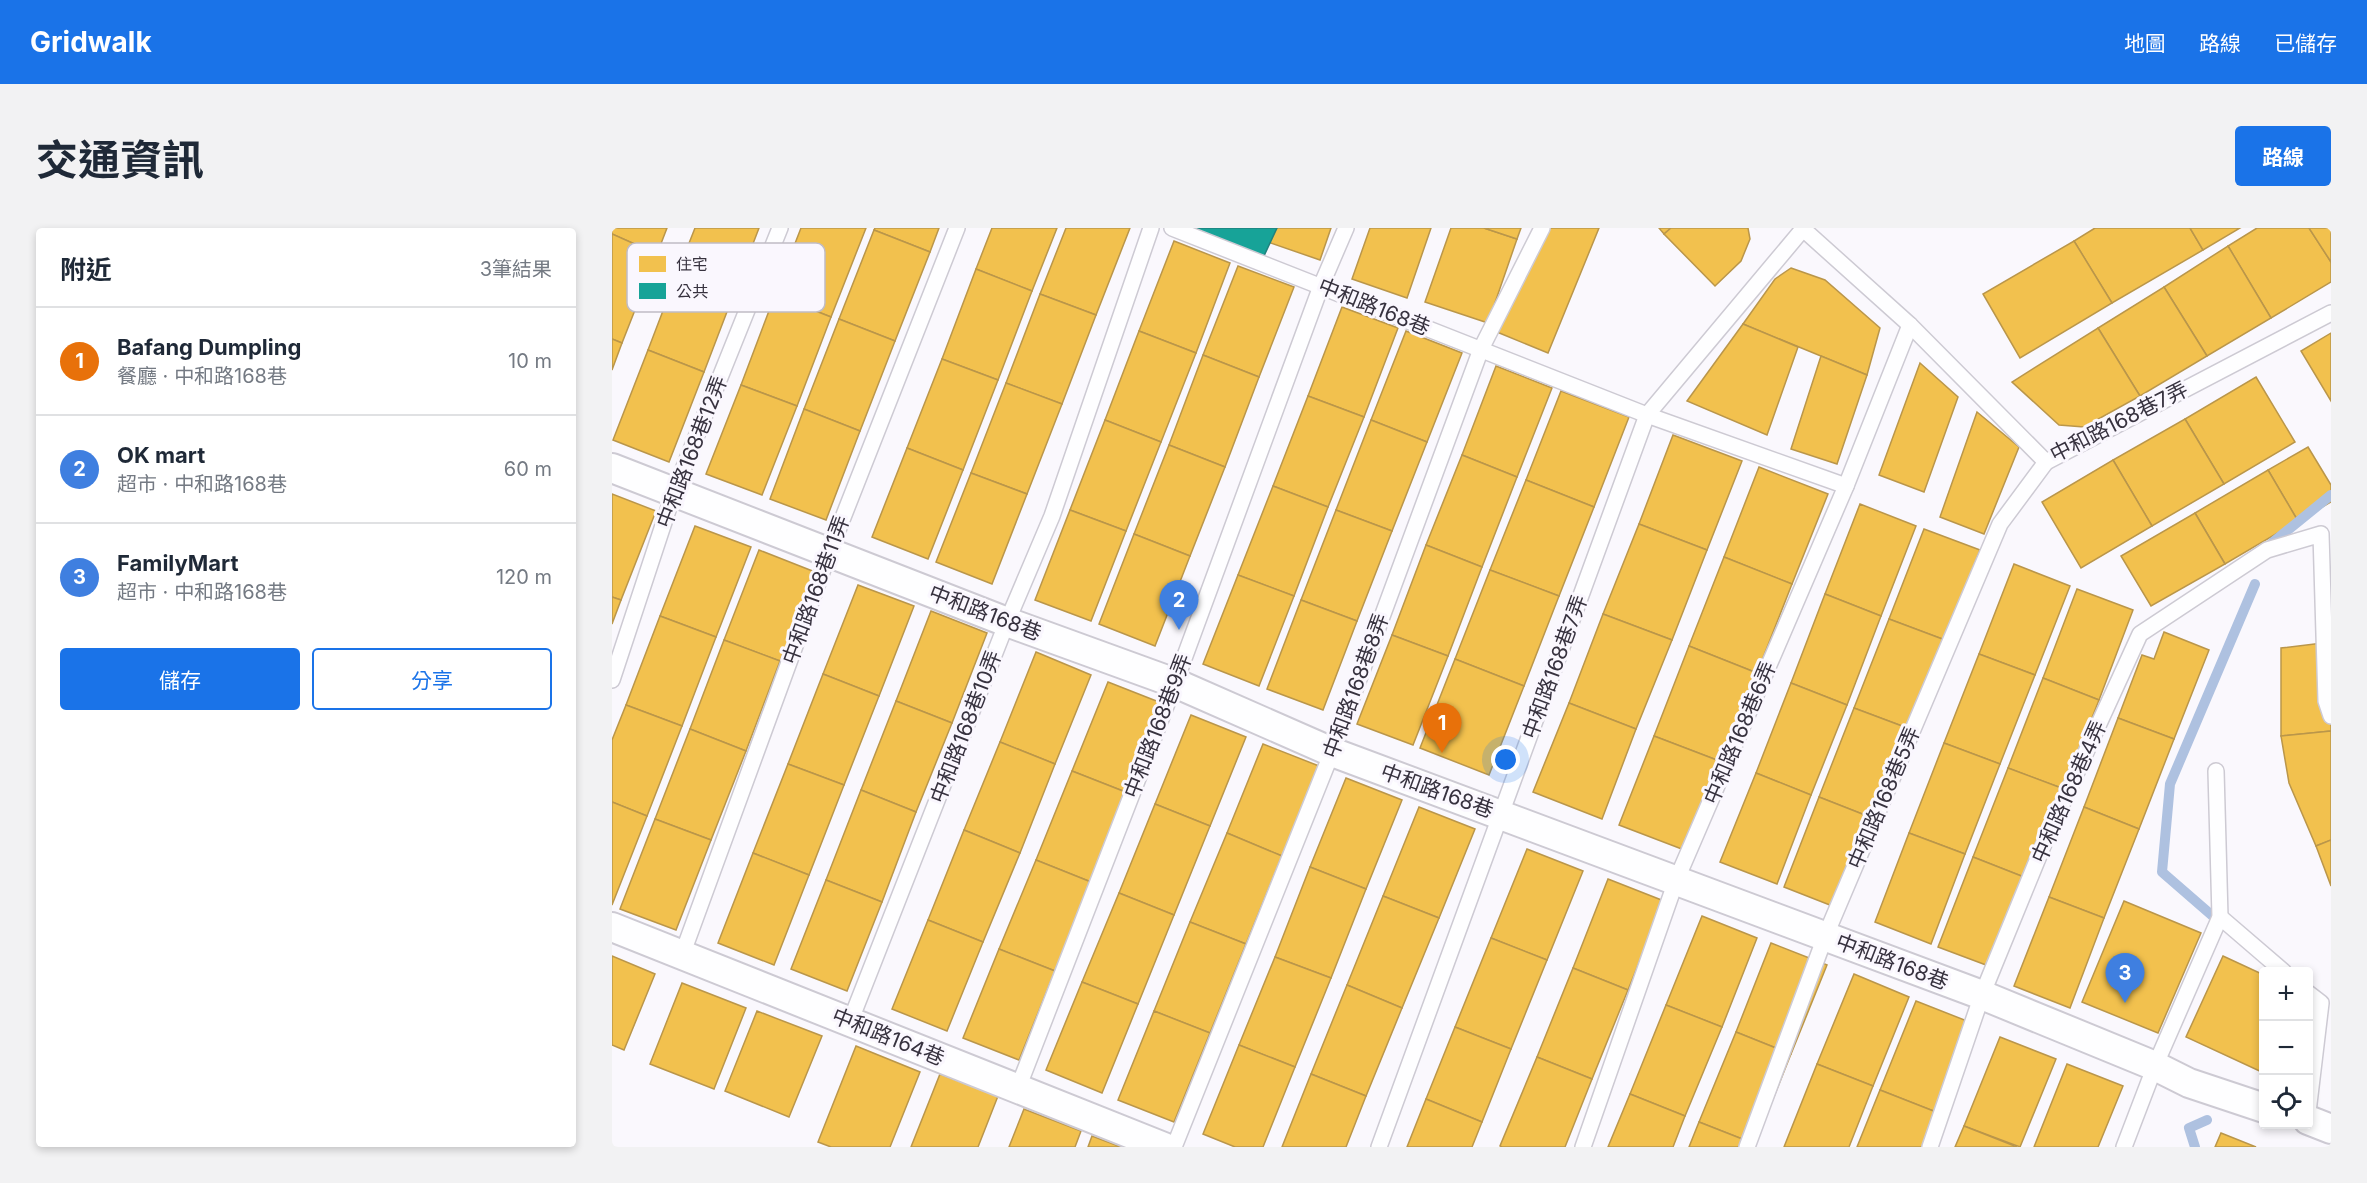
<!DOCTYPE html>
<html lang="zh-TW">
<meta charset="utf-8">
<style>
:root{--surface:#fff;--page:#f2f2f3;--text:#1f2937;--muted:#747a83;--line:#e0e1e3;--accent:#1a73e8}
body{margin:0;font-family:Inter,"Noto Sans TC",sans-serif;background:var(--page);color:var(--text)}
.controls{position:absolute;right:18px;bottom:18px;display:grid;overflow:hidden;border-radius:6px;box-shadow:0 3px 9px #0003}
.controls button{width:54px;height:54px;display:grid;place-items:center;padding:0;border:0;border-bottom:2px solid var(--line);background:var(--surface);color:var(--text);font:30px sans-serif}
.you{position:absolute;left:894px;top:532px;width:21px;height:21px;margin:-15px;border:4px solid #fff;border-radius:50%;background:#1a73e8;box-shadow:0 0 0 9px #1a73e833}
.badge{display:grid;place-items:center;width:39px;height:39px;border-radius:50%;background:var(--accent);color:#fff;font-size:20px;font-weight:700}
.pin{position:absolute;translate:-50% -50px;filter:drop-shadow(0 2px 3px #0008)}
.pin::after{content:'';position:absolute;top:32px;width:21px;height:18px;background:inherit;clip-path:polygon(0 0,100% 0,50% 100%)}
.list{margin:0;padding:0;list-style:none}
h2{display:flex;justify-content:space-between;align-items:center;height:78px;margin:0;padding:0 24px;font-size:26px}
h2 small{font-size:20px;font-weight:400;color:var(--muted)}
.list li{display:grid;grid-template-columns:39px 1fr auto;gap:18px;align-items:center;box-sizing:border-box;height:108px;padding:0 24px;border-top:2px solid var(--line)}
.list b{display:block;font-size:22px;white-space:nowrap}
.list p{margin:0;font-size:20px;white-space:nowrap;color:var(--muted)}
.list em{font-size:20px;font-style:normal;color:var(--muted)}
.actions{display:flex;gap:12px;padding:18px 24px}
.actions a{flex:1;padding:14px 0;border:2px solid var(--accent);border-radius:6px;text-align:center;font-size:21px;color:var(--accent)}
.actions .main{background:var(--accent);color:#fff}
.icon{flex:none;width:33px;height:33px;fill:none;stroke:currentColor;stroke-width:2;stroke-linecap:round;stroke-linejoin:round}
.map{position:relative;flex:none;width:1719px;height:919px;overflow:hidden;border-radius:6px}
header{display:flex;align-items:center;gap:36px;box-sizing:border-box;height:84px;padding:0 30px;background:var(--accent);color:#fff}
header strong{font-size:28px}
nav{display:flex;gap:33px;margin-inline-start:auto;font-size:21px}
.intro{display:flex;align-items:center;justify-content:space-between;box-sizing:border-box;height:144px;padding:0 36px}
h1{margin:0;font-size:42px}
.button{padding:15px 27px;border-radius:6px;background:var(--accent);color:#fff;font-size:21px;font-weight:700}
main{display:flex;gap:36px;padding:0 36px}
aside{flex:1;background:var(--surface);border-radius:6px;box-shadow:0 3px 9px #0003}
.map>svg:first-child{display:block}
</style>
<header>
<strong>Gridwalk</strong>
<nav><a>地圖</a><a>路線</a><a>已儲存</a></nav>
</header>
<div class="intro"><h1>交通資訊</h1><a class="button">路線</a></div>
<main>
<aside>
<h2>附近<small>3筆結果</small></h2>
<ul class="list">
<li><span class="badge" style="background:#e8710a">1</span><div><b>Bafang Dumpling</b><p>餐廳 · 中和路168巷</p></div><em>10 m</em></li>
<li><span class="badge" style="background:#3f7fe0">2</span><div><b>OK mart</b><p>超市 · 中和路168巷</p></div><em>60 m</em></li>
<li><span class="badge" style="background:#3f7fe0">3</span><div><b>FamilyMart</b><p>超市 · 中和路168巷</p></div><em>120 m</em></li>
</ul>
<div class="actions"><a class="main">儲存</a><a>分享</a></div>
</aside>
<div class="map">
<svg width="1719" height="919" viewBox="0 0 1719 919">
<rect width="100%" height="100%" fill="#faf8fd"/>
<g fill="#f2c14e" stroke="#ba964a" stroke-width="1.5">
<path d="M0 0H55L45 26 0 6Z"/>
<path d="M83 0H147L126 55 70 33Z"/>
<path d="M189 0H254L219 89 163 67Z"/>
<path d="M263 0H327L318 24 262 2Z"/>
<path d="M380 0H445L420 63 364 41Z"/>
<path d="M454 0H518L484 87 428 66Z"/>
<path d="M658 0H719L708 32 653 13Z"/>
<path d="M758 0H819L795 70 740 51Z"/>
<path d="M839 0H872L905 11 876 95 813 74Z"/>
<path d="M872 0H909L905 11Z"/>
<path d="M927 0H987L936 125 885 104Z"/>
<path d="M1047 0H1059L1052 6Z"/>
<path d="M1059 0H1136L1138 11 1129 33 1103 58 1052 6Z"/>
<path d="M1483 0H1578L1591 22 1500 75 1462 13Z"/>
<path d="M1578 0H1628L1591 22Z"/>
<path d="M1645 0H1697L1719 34V54L1659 90 1616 18Z"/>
<path d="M1697 0H1719V34Z"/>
<path d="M262 2 318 24 283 113 227 91Z"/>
<path d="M0 6 45 26 10 115 0 111Z"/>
<path d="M562 13 618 35 584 125 527 103Z"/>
<path d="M1462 13 1500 75 1408 130 1371 66Z"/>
<path d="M1616 18 1659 90 1595 128 1552 59Z"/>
<path d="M70 33 126 55 92 144 36 122Z"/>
<path d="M626 38 682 59 647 149 591 127Z"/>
<path d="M1179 40 1213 52 1268 100 1255 147 1131 96 1163 51Z"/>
<path d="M364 41 420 63 386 152 330 131Z"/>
<path d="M1552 59 1595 128 1528 168 1486 100Z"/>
<path d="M428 66 484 87 450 176 394 155Z"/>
<path d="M163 67 219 89 185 178 129 157Z"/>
<path d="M730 79 786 100 752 189 696 168Z"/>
<path d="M227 91 283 113 248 203 192 181Z"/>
<path d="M1131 96 1186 119 1155 207 1075 173Z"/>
<path d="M1486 100 1528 168 1472 199 1447 197 1400 154Z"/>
<path d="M527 103 584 125 549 214 493 192Z"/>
<path d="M794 103 850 125 815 214 759 192Z"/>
<path d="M1719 105V173L1689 123Z"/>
<path d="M0 111 10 115 0 142Z"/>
<path d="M36 122 92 144 57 234 1 212Z"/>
<path d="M591 127 647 149 613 239 557 217Z"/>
<path d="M1209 128 1255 147 1225 236 1179 221Z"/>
<path d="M330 131 386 152 351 242 295 220Z"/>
<path d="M1308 135 1346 169 1312 264 1267 247Z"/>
<path d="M884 138 940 160 905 249 850 227Z"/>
<path d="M1644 149 1683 214 1612 256 1573 191Z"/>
<path d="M394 155 450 176 415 266 359 245Z"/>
<path d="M129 157 185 178 150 267 94 246Z"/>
<path d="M949 163 1017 189 982 279 914 252Z"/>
<path d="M696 168 752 189 716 279 661 258Z"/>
<path d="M192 181 248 203 214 292 158 271Z"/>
<path d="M1365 184 1407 219 1372 306 1328 289Z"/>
<path d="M1573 191 1612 256 1540 298 1501 232Z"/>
<path d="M493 192 549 214 514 303 458 282Z"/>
<path d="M759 192 815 214 780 303 724 282Z"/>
<path d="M1061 207 1130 233 1095 322 1027 296Z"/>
<path d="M557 217 613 239 578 328 522 306Z"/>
<path d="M1696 219 1719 257V274L1686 293 1656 242Z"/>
<path d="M295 220 351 242 316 331 260 309Z"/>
<path d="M850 227 905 249 870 339 814 317Z"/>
<path d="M1501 232 1540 298 1469 340 1430 274Z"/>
<path d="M1147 239 1216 266 1180 356 1112 329Z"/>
<path d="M1656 242 1686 293 1613 336 1583 285Z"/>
<path d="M359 245 415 266 380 356 324 334Z"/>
<path d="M914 252 982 279 947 368 878 342Z"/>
<path d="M661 258 716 279 682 368 626 347Z"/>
<path d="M0 266 44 283 9 372 0 369Z"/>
<path d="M1248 276 1304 298 1269 388 1213 366Z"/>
<path d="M458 282 514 303 479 393 423 372Z"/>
<path d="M724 282 780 303 745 393 689 372Z"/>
<path d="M1583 285 1613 336 1539 378 1509 328Z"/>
<path d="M1027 296 1095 322 1060 412 991 386Z"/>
<path d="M83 298 139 319 104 409 48 388Z"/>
<path d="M1312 301 1368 322 1333 412 1277 391Z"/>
<path d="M522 306 578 328 543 418 487 396Z"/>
<path d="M814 317 870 339 836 428 780 407Z"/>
<path d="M147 322 203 344 168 433 112 412Z"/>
<path d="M1112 329 1180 356 1145 445 1077 418Z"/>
<path d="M1402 336 1458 358 1423 447 1367 426Z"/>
<path d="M878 342 947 368 912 458 843 431Z"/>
<path d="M626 347 682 368 647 458 591 436Z"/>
<path d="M246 357 302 378 267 468 211 446Z"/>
<path d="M1465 361 1521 382 1487 472 1431 450Z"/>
<path d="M1213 366 1269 388 1235 477 1179 455Z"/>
<path d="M0 369 9 372 0 396Z"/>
<path d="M689 372 745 393 711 482 655 461Z"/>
<path d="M319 383 375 405 340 495 284 473Z"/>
<path d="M991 386 1060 412 1024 501 957 475Z"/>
<path d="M48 388 104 409 70 498 14 477Z"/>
<path d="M1277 391 1333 412 1298 501 1242 480Z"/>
<path d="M1552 404 1597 422 1562 511 1506 490 1530 427 1542 431Z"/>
<path d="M780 407 836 428 801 517 745 496Z"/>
<path d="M112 412 168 433 134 523 78 501Z"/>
<path d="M1719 414V503L1669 508V420Z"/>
<path d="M1077 418 1145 445 1110 534 1042 508Z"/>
<path d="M424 424 479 447 443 536 388 514Z"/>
<path d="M1367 426 1423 447 1388 536 1332 515Z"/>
<path d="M843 431 912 458 877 547 808 520Z"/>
<path d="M211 446 267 468 232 557 176 536Z"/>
<path d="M1431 450 1487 472 1452 561 1396 540Z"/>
<path d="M496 454 552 476 516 565 460 543Z"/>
<path d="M1179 455 1235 477 1199 567 1144 545Z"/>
<path d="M284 473 340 495 304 584 249 562Z"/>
<path d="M957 475 1024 501 990 591 921 564Z"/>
<path d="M14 477 70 498 35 588 0 574V512Z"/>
<path d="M1242 480 1298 501 1263 591 1207 569Z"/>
<path d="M579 487 634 509 598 598 543 576Z"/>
<path d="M1506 490 1562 511 1527 601 1472 579Z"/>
<path d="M78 501 134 523 99 612 43 591Z"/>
<path d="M1719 503V612L1704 618 1677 555 1669 508Z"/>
<path d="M1042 508 1110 534 1075 623 1007 597Z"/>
<path d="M388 514 443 536 408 625 352 602Z"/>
<path d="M1332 515 1388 536 1353 626 1297 605Z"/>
<path d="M651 516 707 538 670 628 615 605Z"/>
<path d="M176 536 232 557 197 647 141 625Z"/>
<path d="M1396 540 1452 561 1417 651 1361 629Z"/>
<path d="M460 543 516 565 479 654 424 632Z"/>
<path d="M1144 545 1199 567 1165 656 1108 634Z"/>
<path d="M734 550 790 572 754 661 698 639Z"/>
<path d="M249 562 304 584 270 674 214 652Z"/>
<path d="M1207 569 1263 591 1228 681 1172 659Z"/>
<path d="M0 574 35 588 0 677Z"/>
<path d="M543 576 598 598 562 687 507 665Z"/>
<path d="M807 579 863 601 827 690 771 668Z"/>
<path d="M1472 579 1527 601 1492 690 1437 669Z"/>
<path d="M43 591 99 612 64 702 8 681Z"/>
<path d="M352 602 408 625 371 714 316 692Z"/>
<path d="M615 605 670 628 634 716 578 694Z"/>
<path d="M1297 605 1353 626 1319 716 1263 694Z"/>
<path d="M1719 612V658L1704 618Z"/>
<path d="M915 621 971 643 935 732 879 710Z"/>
<path d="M141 625 197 647 162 737 106 715Z"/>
<path d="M1361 629 1417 651 1382 740 1326 719Z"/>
<path d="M424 632 479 654 443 743 387 721Z"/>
<path d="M698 639 754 661 719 750 663 729Z"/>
<path d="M996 651 1052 673 1016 762 961 740Z"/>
<path d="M214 652 270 674 235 763 179 741Z"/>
<path d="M507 665 562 687 526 776 470 754Z"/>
<path d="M771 668 827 690 790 780 735 757Z"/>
<path d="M1437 669 1492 690 1458 780 1402 758Z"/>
<path d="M1512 673 1589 705 1546 805 1470 774Z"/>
<path d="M1090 688 1145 710 1110 799 1054 777Z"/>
<path d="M316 692 371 714 335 803 280 781Z"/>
<path d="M578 694 634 716 598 805 542 783Z"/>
<path d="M879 710 935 732 899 821 843 799Z"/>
<path d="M1159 715 1215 737 1179 826 1124 804Z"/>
<path d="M387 721 443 743 407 832 351 810Z"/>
<path d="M0 728 43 746 12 822 0 817Z"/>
<path d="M1611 728 1652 747V845L1574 809Z"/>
<path d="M663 729 719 750 683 839 627 817Z"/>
<path d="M961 740 1016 762 980 851 925 829Z"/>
<path d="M1242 746 1297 769 1261 858 1205 836Z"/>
<path d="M470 754 526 776 490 865 434 842Z"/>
<path d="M70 755 134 780 102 861 38 836Z"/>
<path d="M735 757 790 780 754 868 699 846Z"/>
<path d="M1304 773 1360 795 1324 884 1268 862Z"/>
<path d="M1054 777 1110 799 1073 888 1018 866Z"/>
<path d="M145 783 210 808 177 889 113 863Z"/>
<path d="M542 783 598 805 562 894 506 872Z"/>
<path d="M843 799 899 821 870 894 814 871Z"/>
<path d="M1124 804 1179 826 1143 916 1087 894Z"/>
<path d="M1388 809 1444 831 1408 919 1352 898Z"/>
<path d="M627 817 683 839 651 919H623L591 906Z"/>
<path d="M244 818 308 844 278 919H219L206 914Z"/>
<path d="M925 829 980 851 953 919H890L888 918Z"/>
<path d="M1205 836 1261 858 1237 919H1172Z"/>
<path d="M1455 836 1511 858 1486 919H1422Z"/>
<path d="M328 846 386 868 366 919H299Z"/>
<path d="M699 846 754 868 734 919H670Z"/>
<path d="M1268 862 1324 884 1310 919H1245Z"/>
<path d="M1018 866 1073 888 1061 919H996Z"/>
<path d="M814 871 870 894 860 919H795Z"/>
<path d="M412 881 469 903 463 919H397Z"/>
<path d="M1087 894 1143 916 1142 919H1077Z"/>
<path d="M1352 898 1405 919H1343Z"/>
<path d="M1609 905 1644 919H1603Z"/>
<path d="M480 908 509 919H476Z"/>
</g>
<path fill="#17a398" stroke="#21817d" stroke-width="1.5" d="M572 0H665L651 30Z"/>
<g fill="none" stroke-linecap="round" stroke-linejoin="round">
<g stroke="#aec1e0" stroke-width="10">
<path d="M1660 315 1719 267"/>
<path d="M1611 697 1550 644 1558 556 1643 356"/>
<path d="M1583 919 1577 900 1595 892"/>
</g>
<g stroke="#cdcad3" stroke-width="18">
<g id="lane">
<path d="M560 0 1035 187 1234 258"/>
<path d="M1190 0 1298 97 1434 234 1719 85"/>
<path d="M0 452 62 264 168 0"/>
<path d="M1608 689 1672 744"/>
<path d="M70 727 217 325 345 0"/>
<path d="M1696 765 1709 775 1696 884"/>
<path d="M238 794 395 394 440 288 539 0"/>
<path d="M406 860 563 455 709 58 734 0"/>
<path d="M562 919 720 524 869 121 930 0"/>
<path d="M767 919 1035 187 1191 1"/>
<path d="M971 919 1064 653 1234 258 1298 97"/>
<path d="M1135 919 1213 709 1388 296 1434 234"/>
<path d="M1318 919 1370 767 1431 618 1528 406 1655 322 1709 306 1714 473 1719 488"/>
<path d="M1512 919 1543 838 1608 689 1604 543"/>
</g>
</g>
<g stroke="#cdcad3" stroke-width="32">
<g id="street">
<path d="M0 240 395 394 563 455 720 524 1370 767 1543 838 1577 855 1652 880"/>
<path d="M0 699 552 919"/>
<path d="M1696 892 1719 901"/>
</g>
</g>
<use href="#lane" stroke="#fefeff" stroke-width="15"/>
<use href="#street" stroke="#fefeff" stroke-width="28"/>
</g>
<g text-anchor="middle" stroke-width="6" stroke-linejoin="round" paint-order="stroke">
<g font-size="21" fill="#37323f" stroke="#faf7fe">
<text transform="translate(762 79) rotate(22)" y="7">中和路168巷</text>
<text transform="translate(1507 194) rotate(-27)" y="7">中和路168巷7弄</text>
<text transform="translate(80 224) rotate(-69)" y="7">中和路168巷12弄</text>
<text transform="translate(204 362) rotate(-70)" y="7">中和路168巷11弄</text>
<text transform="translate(373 385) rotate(21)" y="7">中和路168巷</text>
<text transform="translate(943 439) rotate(-70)" y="7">中和路168巷7弄</text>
<text transform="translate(744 458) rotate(-70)" y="7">中和路168巷8弄</text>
<text transform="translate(546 498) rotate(-69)" y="7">中和路168巷9弄</text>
<text transform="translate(354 499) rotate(-69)" y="7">中和路168巷10弄</text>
<text transform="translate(1128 505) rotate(-67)" y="7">中和路168巷6弄</text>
<text transform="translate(825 563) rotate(20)" y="7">中和路168巷</text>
<text transform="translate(1457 564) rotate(-66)" y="7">中和路168巷4弄</text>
<text transform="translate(1272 570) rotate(-67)" y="7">中和路168巷5弄</text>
<text transform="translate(1280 734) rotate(21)" y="7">中和路168巷</text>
<text transform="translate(276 809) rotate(22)" y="7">中和路164巷</text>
</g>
</g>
<rect x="15" y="15" width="198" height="69" rx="9" fill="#faf7fe" stroke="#c0bcc5" stroke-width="1.5"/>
<rect x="27" y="28" width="27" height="16" fill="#f2c14e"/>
<rect x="27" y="55" width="27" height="16" fill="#17a398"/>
<g font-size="16" fill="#37323f">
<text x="64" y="42">住宅</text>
<text x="64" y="69">公共</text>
</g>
</svg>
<div class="controls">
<button>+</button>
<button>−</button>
<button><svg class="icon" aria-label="locate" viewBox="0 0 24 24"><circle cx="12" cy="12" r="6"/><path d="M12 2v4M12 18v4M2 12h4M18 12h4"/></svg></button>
</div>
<div class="you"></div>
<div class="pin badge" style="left:830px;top:525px;background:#e8710a">1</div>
<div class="pin badge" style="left:567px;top:402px;background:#3f7fe0">2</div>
<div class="pin badge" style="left:1513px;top:775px;background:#3f7fe0">3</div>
</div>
</main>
